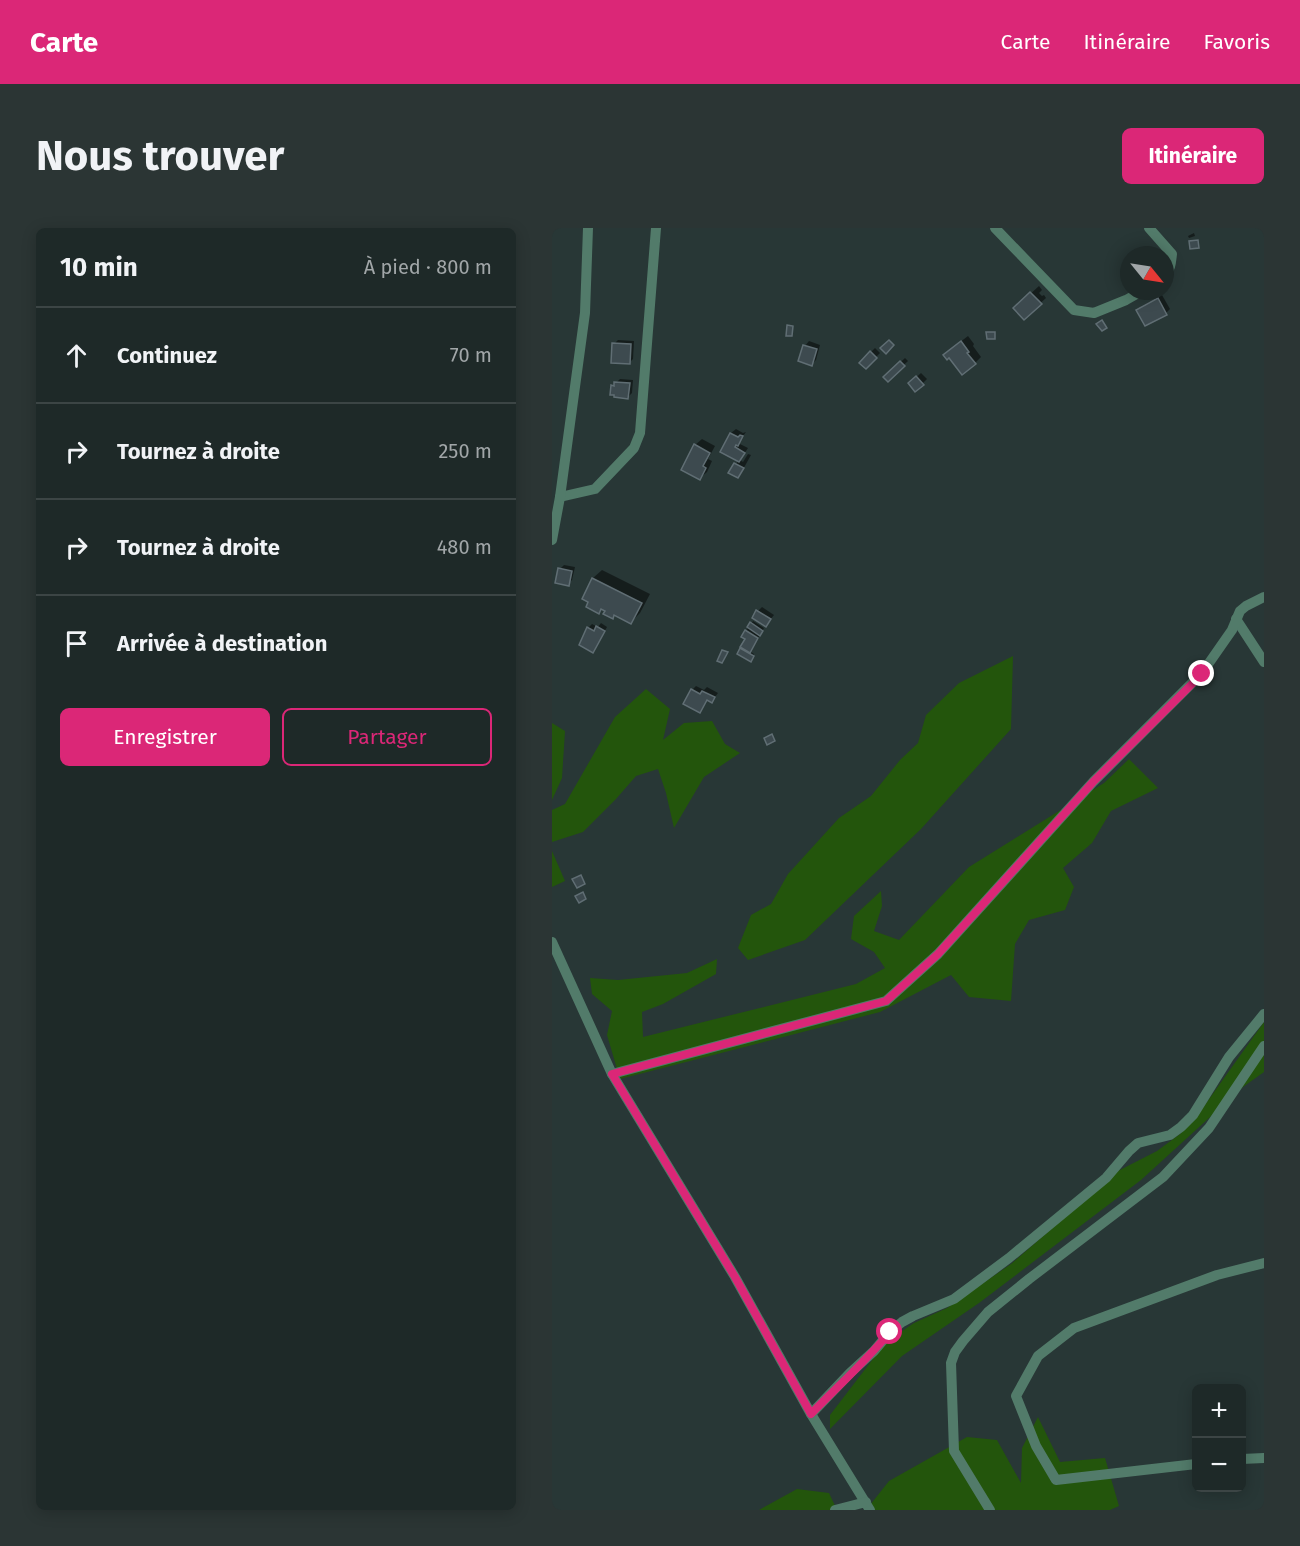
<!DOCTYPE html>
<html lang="fr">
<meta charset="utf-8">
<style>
:root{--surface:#1e2928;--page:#2b3534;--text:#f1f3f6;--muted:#a1a6a8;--line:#3c4545;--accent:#db2777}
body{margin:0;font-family:"Fira Sans",sans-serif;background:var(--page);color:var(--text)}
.controls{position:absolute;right:18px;bottom:18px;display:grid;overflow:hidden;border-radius:9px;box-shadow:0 3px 15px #0003}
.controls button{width:54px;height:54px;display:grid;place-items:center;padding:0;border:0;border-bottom:2px solid var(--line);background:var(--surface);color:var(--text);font:30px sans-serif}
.compass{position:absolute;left:568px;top:18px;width:54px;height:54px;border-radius:50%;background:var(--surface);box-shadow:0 3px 15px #0003;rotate:120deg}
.stop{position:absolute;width:18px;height:18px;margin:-14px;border:4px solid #db2777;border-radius:50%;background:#fff}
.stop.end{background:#db2777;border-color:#fff;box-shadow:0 2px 6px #0008}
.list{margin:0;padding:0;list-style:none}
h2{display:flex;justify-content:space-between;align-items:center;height:78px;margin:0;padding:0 24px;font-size:26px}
h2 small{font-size:20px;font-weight:400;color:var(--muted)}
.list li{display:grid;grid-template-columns:39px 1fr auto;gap:18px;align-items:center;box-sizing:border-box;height:96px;padding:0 24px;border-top:2px solid var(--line)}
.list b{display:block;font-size:22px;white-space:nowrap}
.list em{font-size:20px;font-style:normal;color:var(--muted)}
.actions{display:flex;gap:12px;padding:18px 24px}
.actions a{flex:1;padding:14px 0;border:2px solid var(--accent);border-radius:9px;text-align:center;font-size:21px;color:var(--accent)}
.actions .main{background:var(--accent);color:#fff}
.icon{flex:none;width:33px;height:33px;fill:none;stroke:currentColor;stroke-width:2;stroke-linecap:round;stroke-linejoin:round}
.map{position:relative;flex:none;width:712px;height:1282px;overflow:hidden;border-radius:9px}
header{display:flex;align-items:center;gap:36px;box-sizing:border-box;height:84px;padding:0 30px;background:var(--accent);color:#fff}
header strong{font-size:28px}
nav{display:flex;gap:33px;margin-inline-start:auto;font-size:21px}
.intro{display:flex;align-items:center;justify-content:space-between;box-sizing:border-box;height:144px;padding:0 36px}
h1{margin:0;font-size:42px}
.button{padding:15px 27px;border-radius:9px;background:var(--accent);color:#fff;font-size:21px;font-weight:700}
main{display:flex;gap:36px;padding:0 36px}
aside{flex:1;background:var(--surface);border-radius:9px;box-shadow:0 3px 15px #0003}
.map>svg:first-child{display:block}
</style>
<header>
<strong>Carte</strong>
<nav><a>Carte</a><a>Itinéraire</a><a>Favoris</a></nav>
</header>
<div class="intro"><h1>Nous trouver</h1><a class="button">Itinéraire</a></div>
<main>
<aside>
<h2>10 min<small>À pied · 800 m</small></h2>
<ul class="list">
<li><svg class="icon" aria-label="ahead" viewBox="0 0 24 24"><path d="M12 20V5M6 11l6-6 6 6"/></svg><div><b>Continuez</b></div><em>70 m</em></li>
<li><svg class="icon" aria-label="right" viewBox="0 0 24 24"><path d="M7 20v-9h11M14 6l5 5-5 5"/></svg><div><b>Tournez à droite</b></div><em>250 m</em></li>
<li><svg class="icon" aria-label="right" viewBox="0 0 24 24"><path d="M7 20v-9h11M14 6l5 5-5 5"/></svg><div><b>Tournez à droite</b></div><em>480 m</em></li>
<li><svg class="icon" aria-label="arrive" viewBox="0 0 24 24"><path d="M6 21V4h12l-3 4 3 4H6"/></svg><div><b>Arrivée à destination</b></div></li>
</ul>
<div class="actions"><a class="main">Enregistrer</a><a>Partager</a></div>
</aside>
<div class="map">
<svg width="712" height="1282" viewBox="0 0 712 1282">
<rect width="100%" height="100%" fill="#283736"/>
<g fill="#23550c">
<path d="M461 428 459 501 369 601 253 712 196 732 186 720 199 687 219 676 236 646 287 590 319 568 348 532 366 515 374 487 407 455Z"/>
<path d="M94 461 118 481 111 512 132 495 160 493 173 516 188 525 152 549 122 600 114 565 106 541 84 548 64 571 31 604 0 614V582L13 576 63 489Z"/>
<path d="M0 495 13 503 10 550 0 572Z"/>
<path d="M577 531 606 560 559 583 540 615 511 640 522 659 513 682 477 692 463 716 459 773 417 769 399 747 328 784 68 851 55 807 60 783 40 766 38 750 66 752 135 745 165 731 164 746 111 776 90 784 91 809 304 756 333 740 322 724 299 711 302 688 329 663 330 678 322 703 347 712 417 639 552 555Z"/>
<path d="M0 623 13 653 0 659Z"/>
<path d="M712 794V844L691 859 589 952 427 1075 350 1128 278 1201V1187L334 1114 362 1095 395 1080 459 1036 566 943 605 923 628 906 645 888Z"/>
<path d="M486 1189 508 1234 553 1230 567 1278 558 1282H314L337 1253 415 1209 445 1212 469 1255 470 1220Z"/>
<path d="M245 1261 277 1265 285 1282H207Z"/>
</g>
<g fill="#0007">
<path d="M642 5 643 8 637 10 636 8Z"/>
<path d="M487 58 490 62 487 65 490 68 492 67 494 70 472 90 463 80Z"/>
<path d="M610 67 618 81 614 85 586 82 590 78Z"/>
<path d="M416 108 422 116 421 118 429 129 423 135 399 121Z"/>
<path d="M66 112 82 113 81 131 77 135 62 116Z"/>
<path d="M257 113 268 117 264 132 260 136 253 118Z"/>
<path d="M323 120 328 125 314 139 309 134Z"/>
<path d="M353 130 356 133 336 152 333 149Z"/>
<path d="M369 145 375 151 364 162 358 155Z"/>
<path d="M68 151 81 152 80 165 76 169 61 158Z"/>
<path d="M184 201 191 205 194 204 186 215 196 220 188 232 191 234 196 226 199 227 189 245 185 249 178 244 187 232 170 223 179 205Z"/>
<path d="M150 211 163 218 156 231 160 233 155 244 148 250 143 217Z"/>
<path d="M12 337 23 339 20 352 16 356 8 341Z"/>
<path d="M50 342 98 366 88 385 79 394 63 386 60 389 55 382 51 380 47 384 38 374 32 370 41 350Z"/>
<path d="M210 379 222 387 214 397 206 383Z"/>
<path d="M201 393 212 400 201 419 197 423 202 426 200 430 189 421 195 410 194 403Z"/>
<path d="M49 395 55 399 44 419 40 423 36 400 40 396 46 399Z"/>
<path d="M144 458 152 462 155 459 166 465 160 473 156 471 148 483 140 462Z"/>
</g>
<g fill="#3d4a4f" stroke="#606e74" stroke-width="1.5">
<path d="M646 12 647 20 638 21 637 13Z"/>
<path d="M478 64 490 76 472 92 461 80Z"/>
<path d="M606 70 615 87 593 98 584 82Z"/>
<path d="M550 92 555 100 550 103 544 96Z"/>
<path d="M235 97 241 98 240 108H234Z"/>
<path d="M434 104H443V111H435Z"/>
<path d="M337 112 342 117 334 126 328 120Z"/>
<path d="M409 113 417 124 415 125 424 136 410 147 397 130 395 132 391 127Z"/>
<path d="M60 115 79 116 78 136 59 135Z"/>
<path d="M251 117 265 121 260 138 246 133Z"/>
<path d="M318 123 325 130 314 141 307 135Z"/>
<path d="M348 133 353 138 336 154 331 149Z"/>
<path d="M364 148 372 157 363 164 356 155Z"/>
<path d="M62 154 78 155 76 171 62 169V167H58L59 157 62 158Z"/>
<path d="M178 205 186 209 188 207 191 208 186 218 184 217 183 219 193 225 187 234 168 224Z"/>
<path d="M142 216 158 225 151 238 154 240 148 252 129 242Z"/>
<path d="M182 235 192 240 186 250 176 245Z"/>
<path d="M6 340 20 343 17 358 3 355Z"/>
<path d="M40 350 90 375 79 396 62 387 61 391 51 386 53 383 49 381 47 386 34 379 36 374 30 371Z"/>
<path d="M204 382 219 391 214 399 200 390Z"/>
<path d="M198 394 211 403 208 408 195 399Z"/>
<path d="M44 398 53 403 41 425 27 417 35 399 42 403Z"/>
<path d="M193 402 206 410 198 425 188 419 193 411 189 409Z"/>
<path d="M188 420 202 428 199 434 185 426Z"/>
<path d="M170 422 176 424 170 435 165 433Z"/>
<path d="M139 461 148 466 150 463 163 469 160 475 155 472 148 485 131 476Z"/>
<path d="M220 506 223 513 215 517 212 510Z"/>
<path d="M29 647 33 656 25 660 20 651Z"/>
<path d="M31 664 34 671 27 675 23 668Z"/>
</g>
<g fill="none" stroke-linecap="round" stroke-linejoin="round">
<g stroke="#527b6a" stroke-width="10">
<path d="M443 0 522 82 542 85 574 72 590 63"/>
<path d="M597 0 620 26C619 34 619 41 613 47"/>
<path d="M8 269 43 261 82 220 88 205 104 0"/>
<path d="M0 312 8 269 33 85 36 0"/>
<path d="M684 391 712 434"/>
<path d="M0 714 60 846 183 1049 259 1186 318 1282"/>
<path d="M60 846 334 773 386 726 541 554 650 445 680 402 688 383 694 378 712 369"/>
<path d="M259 1186 298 1145 322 1123 338 1104 350 1094 361 1088 402 1071 457 1030 554 950 577 923 586 915 618 907 629 899 641 887 677 829 712 786"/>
<path d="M690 1231 712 1230"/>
<path d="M644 1236 504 1252 484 1218 464 1168 486 1128 522 1100 665 1047 712 1035"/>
<path d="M283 1282 314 1274"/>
<path d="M438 1282 402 1223 399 1135 403 1124 411 1113 436 1084 477 1051 611 949 657 900 712 818"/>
</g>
</g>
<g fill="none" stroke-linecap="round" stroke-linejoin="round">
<path stroke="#db2777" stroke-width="8" d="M338 1104C314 1133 285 1159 259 1186L183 1049 60 846 334 773 386 726 541 554 650 446"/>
</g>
</svg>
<div class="controls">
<button>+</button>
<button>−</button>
</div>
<svg class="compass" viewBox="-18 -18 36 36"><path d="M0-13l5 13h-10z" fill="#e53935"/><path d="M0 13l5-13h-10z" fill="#a1a6a8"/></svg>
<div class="stop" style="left:338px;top:1104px"></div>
<div class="stop end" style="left:650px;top:446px"></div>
</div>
</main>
